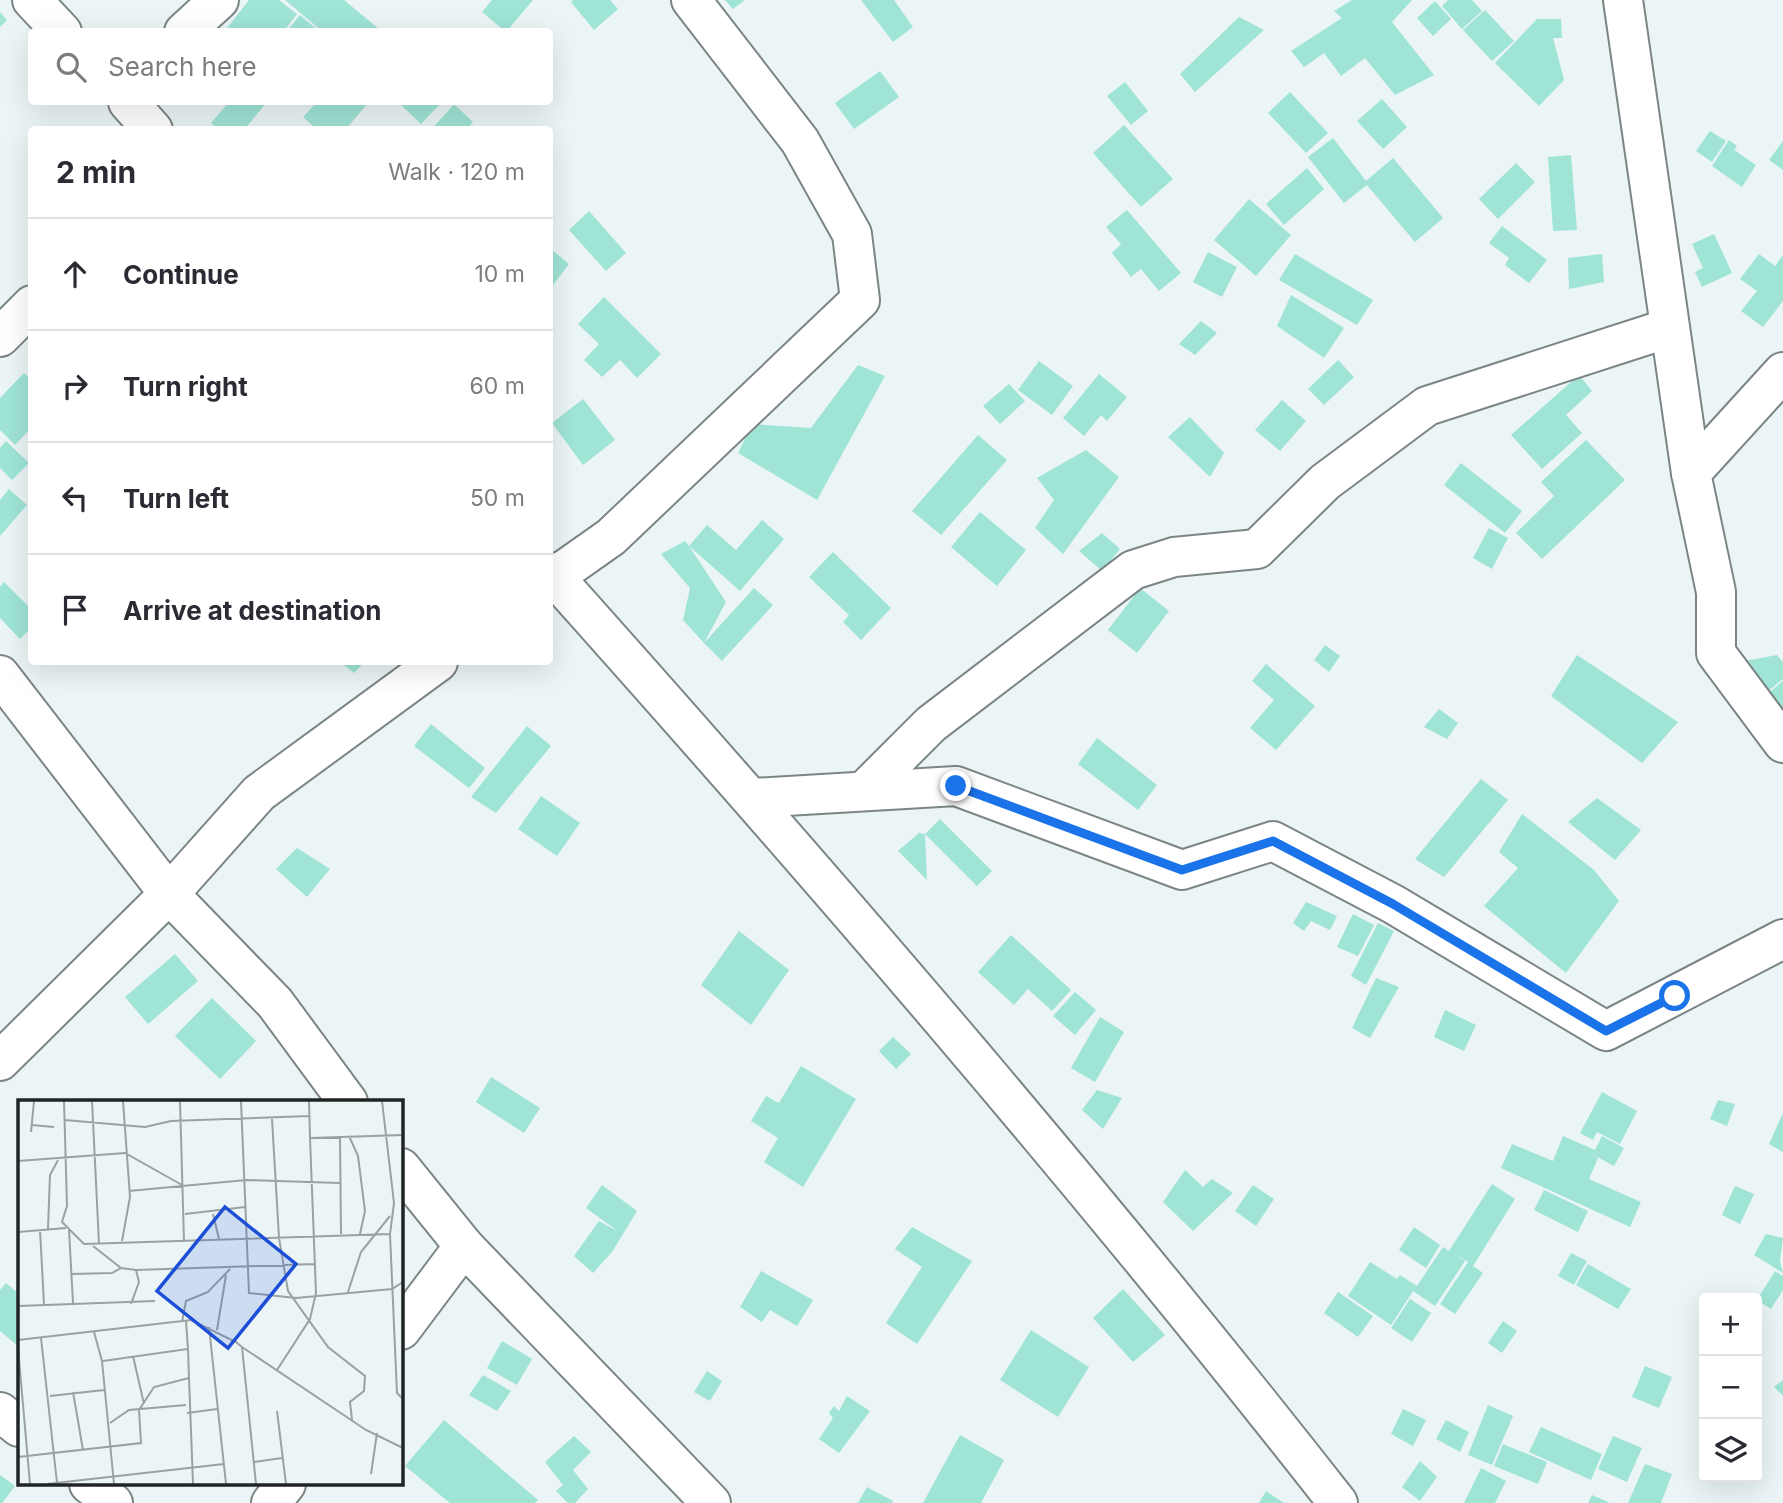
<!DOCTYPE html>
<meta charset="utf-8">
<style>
:root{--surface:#fff;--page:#f7f7f7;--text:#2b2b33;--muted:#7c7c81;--line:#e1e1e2}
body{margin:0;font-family:Inter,sans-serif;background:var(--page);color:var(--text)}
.controls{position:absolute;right:21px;bottom:21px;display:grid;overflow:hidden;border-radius:7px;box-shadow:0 7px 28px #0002}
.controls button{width:63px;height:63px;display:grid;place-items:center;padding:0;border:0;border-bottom:2px solid var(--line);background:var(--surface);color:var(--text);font:35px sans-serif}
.stop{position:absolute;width:21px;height:21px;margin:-16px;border:5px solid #1a73e8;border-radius:50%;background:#fff}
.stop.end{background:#1a73e8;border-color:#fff;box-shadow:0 2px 7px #0008}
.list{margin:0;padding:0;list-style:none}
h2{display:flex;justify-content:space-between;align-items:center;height:91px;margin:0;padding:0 28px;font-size:30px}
h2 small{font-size:23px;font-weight:400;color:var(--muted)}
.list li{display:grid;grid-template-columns:46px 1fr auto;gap:21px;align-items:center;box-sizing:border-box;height:112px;padding:0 28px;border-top:2px solid var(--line)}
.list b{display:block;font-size:26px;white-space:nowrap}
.list em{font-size:23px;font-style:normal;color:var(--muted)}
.icon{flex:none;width:38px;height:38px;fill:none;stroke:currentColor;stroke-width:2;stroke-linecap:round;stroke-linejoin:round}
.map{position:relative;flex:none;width:1783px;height:1503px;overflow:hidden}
.search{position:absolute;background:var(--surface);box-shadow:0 7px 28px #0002;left:28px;top:28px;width:525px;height:77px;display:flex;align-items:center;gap:18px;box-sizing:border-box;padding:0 24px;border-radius:7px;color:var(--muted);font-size:26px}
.panel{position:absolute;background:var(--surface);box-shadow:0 7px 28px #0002;left:28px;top:126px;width:525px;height:539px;border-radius:7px}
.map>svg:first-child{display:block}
</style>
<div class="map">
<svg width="1783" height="1503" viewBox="0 0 1783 1503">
<rect width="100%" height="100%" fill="#ebf5f6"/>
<g fill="#9fe4d5">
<path d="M249 0H279L297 14 283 32H224Z"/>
<path d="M285 0H344L379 29 323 32Z"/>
<path d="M492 0H533L506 32 482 12Z"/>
<path d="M573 0H610L618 9 594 30 571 2Z"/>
<path d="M725 0H745L733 9Z"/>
<path d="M861 0H894L913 27 893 42Z"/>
<path d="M1352 0H1412L1392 22 1434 75 1395 95 1365 58 1341 76 1324 53 1304 67 1291 51 1342 18 1334 11Z"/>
<path d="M1448 0H1472L1482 11 1462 29 1442 6Z"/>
<path d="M1435 1 1451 19 1433 36 1417 18Z"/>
<path d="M1485 10 1514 41 1492 61 1463 30Z"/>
<path d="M0 12 7 20 0 27Z"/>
<path d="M300 15 320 32H286Z"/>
<path d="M1239 17 1264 30 1195 92 1180 74Z"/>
<path d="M1537 19H1561L1562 38H1553L1564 80 1539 106 1495 63Z"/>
<path d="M880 71 899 97 854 129 835 103Z"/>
<path d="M1125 82 1148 111 1131 125 1107 96Z"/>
<path d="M1290 92 1328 133 1306 153 1268 113Z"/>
<path d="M1382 99 1407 127 1383 149 1357 121Z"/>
<path d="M229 102H267L244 130H219L211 123Z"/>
<path d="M317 102H369L345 130H311L313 126 303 117Z"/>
<path d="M398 102H437L440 104 421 124Z"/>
<path d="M454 104 473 122 466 130H431Z"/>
<path d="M1124 125 1173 179 1141 207 1093 153Z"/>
<path d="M1710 131 1726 141 1712 162 1696 151Z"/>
<path d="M1333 138 1366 181 1393 158 1443 218 1415 242 1367 185 1344 203 1308 157Z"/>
<path d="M1729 140 1737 146 1734 150 1756 165 1742 187 1712 166Z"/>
<path d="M1783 141V170L1769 160Z"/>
<path d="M1571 155 1577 230 1553 231 1548 157Z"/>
<path d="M1516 163 1535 182 1498 219 1479 199Z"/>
<path d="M1307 168 1324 189 1284 225 1266 204Z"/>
<path d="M1249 199 1291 235 1256 276 1214 240Z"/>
<path d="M1127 210 1181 273 1159 291 1141 269 1131 277 1112 253 1121 244 1106 227Z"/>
<path d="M589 211 626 253 606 271 569 230Z"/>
<path d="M1502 226 1547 260 1529 283 1505 265 1509 258 1489 243Z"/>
<path d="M1714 234 1732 273 1702 287 1695 272 1703 268 1692 244Z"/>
<path d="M550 248 569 264 550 289Z"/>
<path d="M1208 252 1237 267 1222 297 1193 282Z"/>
<path d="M1295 254 1373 300 1357 325 1279 280Z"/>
<path d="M1602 254 1604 282 1569 289 1568 258Z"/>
<path d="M1759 254 1775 266 1783 255V301L1763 327 1741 311 1757 291 1740 279Z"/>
<path d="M1291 295 1344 328 1324 358 1277 326Z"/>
<path d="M604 297 661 354 637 378 620 360 602 377 584 360 599 344 578 324Z"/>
<path d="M1201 321 1217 333 1195 355 1179 344Z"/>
<path d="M1338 360 1354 377 1324 405 1308 389Z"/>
<path d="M1039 361 1073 386 1052 415 1018 390Z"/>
<path d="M858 365 885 376 817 500 738 453 752 424 811 428Z"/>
<path d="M24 373 32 380V427L15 445 0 430V398Z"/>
<path d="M1099 374 1127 397 1107 421 1101 415 1084 436 1063 418Z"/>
<path d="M1579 375 1592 391 1566 415 1582 433 1542 469 1511 435Z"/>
<path d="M1009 384 1025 401 1000 424 983 406Z"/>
<path d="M583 399 615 440 583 465 552 423Z"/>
<path d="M1282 400 1306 421 1280 451 1255 430Z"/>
<path d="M1190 417 1224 453 1210 477 1168 437Z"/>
<path d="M978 435 1007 460 941 535 912 511Z"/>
<path d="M1586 440 1625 480 1542 559 1516 533 1554 496 1541 482Z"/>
<path d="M6 441 29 463 12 480 0 468V448Z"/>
<path d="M1086 450 1119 477 1063 554 1035 528 1054 500 1037 478Z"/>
<path d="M1461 463 1522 511 1505 533 1444 485Z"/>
<path d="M9 489 27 505 0 536V500Z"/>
<path d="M980 512 1026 550 997 586 951 547Z"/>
<path d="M762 520 784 539 740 591 689 546 726 602 704 643 754 588 773 605 722 661 704 643 683 620 690 588 661 554 685 541 689 546 707 525 736 550Z"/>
<path d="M1489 528 1508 538 1492 569 1473 558Z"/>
<path d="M1102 533 1120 549 1102 571 1079 551Z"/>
<path d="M833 552 891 608 861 640 843 622 849 615 809 577Z"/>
<path d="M4 582 32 610V627L20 639 0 618V587Z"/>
<path d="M1140 588 1169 611 1137 653 1108 630Z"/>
<path d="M1325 645 1340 656 1329 672 1314 660Z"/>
<path d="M1577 655 1678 722 1642 763 1551 696Z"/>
<path d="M1777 655 1783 662V679L1758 699 1728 664Z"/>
<path d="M340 662H365L354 673Z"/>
<path d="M1266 664 1315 706 1276 750 1250 728 1274 700 1252 681Z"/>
<path d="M1783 681V718L1762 698Z"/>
<path d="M1439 709 1458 723 1447 739 1424 727Z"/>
<path d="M431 724 485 768 469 788 414 746Z"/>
<path d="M527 726 551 746 496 813 471 797Z"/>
<path d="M1097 738 1157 785 1138 810 1078 764Z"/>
<path d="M1481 779 1508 800 1444 877 1415 859Z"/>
<path d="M541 796 580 823 557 856 518 829Z"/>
<path d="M1597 798 1641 830 1615 860 1568 822Z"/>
<path d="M1522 814 1594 870 1619 901 1566 973 1484 906 1518 868 1499 852Z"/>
<path d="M940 819 992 871 977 886 925 834Z"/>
<path d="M919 833 925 834 927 880 898 851Z"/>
<path d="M297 848 330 869 307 897 276 869Z"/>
<path d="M1306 902 1337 916 1330 930 1311 921 1304 931 1293 923Z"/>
<path d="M1353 914 1374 925 1358 956 1337 947Z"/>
<path d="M1378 923 1394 931 1366 985 1351 976Z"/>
<path d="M739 931 789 970 751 1025 701 985Z"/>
<path d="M1011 935 1071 990 1052 1011 1028 989 1014 1005 978 972Z"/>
<path d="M175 954 198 981 148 1024 125 997Z"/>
<path d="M1376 978 1399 987 1370 1038 1352 1028Z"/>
<path d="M1075 992 1096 1010 1075 1035 1053 1016Z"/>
<path d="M212 998 256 1041 220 1079 175 1036Z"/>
<path d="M1445 1010 1476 1025 1464 1051 1434 1037Z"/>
<path d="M1100 1017 1124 1032 1095 1082 1071 1068Z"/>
<path d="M893 1037 911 1054 896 1069 879 1051Z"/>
<path d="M801 1066 856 1099 803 1187 764 1162 778 1138 751 1121 766 1096 779 1103Z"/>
<path d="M491 1077 540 1108 524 1133 476 1102Z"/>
<path d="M1097 1090 1122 1098 1103 1129 1082 1110Z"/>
<path d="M1602 1092 1637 1111 1620 1144 1597 1132 1593 1140 1580 1133Z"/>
<path d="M1718 1100 1735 1104 1727 1126 1710 1119Z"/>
<path d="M1783 1113V1152L1769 1144Z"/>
<path d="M1563 1136 1595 1150 1602 1136 1624 1148 1614 1166 1592 1154 1598 1158 1589 1179 1641 1202 1630 1227 1501 1168 1512 1144 1553 1161Z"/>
<path d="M1185 1170 1203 1187 1212 1179 1233 1193 1193 1231 1163 1202Z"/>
<path d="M1492 1184 1515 1199 1473 1266 1483 1273 1455 1314 1440 1304 1468 1262 1454 1253 1465 1261 1435 1306 1413 1291 1391 1325 1348 1296 1370 1262 1397 1279 1400 1275 1417 1286 1443 1247 1449 1251Z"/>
<path d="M602 1185 637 1211 612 1252 593 1273 574 1256 599 1221 619 1232 586 1208Z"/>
<path d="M1253 1185 1274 1199 1256 1226 1235 1211Z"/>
<path d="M1735 1186 1754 1194 1740 1224 1722 1215Z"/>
<path d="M1544 1190 1588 1211 1578 1232 1534 1210Z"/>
<path d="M912 1227 972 1261 917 1344 886 1323 922 1267 895 1249Z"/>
<path d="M1414 1227 1440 1245 1426 1268 1399 1250Z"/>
<path d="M1766 1234 1783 1238 1780 1261 1783 1273 1754 1255Z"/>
<path d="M1571 1253 1587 1261 1574 1285 1558 1276Z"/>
<path d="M1588 1264 1631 1289 1618 1309 1576 1285Z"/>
<path d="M761 1271 813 1300 797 1326 770 1310 762 1322 740 1307Z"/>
<path d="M1775 1271 1783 1276V1290L1771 1309 1757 1300Z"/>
<path d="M6 1283 19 1294 18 1346 0 1331V1290Z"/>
<path d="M1123 1289 1165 1335 1133 1362 1093 1318Z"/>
<path d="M1338 1292 1373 1316 1358 1337 1324 1313Z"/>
<path d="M1410 1299 1431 1313 1412 1342 1391 1328Z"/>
<path d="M1503 1321 1517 1331 1502 1353 1488 1343Z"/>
<path d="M1031 1330 1089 1367 1058 1417 1000 1380Z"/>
<path d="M502 1341 532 1359 517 1385 487 1368Z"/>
<path d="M1645 1366 1672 1377 1659 1408 1632 1397Z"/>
<path d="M707 1371 722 1381 710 1401 694 1392Z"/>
<path d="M483 1375 511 1391 497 1411 469 1395Z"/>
<path d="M1783 1380V1396L1774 1387Z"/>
<path d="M847 1396 870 1411 839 1453 819 1439 833 1418 829 1413 834 1406 839 1411Z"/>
<path d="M1488 1405 1513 1416 1492 1465 1468 1455Z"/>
<path d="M1403 1409 1426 1420 1413 1446 1391 1434Z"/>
<path d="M444 1420 538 1500 535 1503H450L405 1466Z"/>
<path d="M1446 1420 1469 1432 1460 1452 1436 1439Z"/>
<path d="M1541 1427 1602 1454 1591 1480 1529 1452Z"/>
<path d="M960 1435 1004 1460 981 1503H923Z"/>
<path d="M574 1436 591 1452 573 1470 588 1489 575 1503H568L556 1491 563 1485 545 1462Z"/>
<path d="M1613 1436 1642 1448 1627 1482 1598 1469Z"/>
<path d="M1503 1444 1547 1462 1538 1484 1494 1466Z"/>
<path d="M1420 1461 1437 1477 1420 1501 1402 1487Z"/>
<path d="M1645 1464 1672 1474 1661 1503H1628Z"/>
<path d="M1481 1468 1506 1481 1495 1503H1464Z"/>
<path d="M0 1475 15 1486 2 1503H0Z"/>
<path d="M867 1487 893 1501 892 1503H858Z"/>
<path d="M1266 1491 1284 1503H1259Z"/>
<path d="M1592 1495 1610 1503H1588Z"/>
</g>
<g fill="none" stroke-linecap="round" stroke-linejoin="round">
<g stroke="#7c8586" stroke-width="42">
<g id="minor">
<path d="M32 0 62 32"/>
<path d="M1623 0 1691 473 1716 592V653L1783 743"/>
<path d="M184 32 219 0"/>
<path d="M128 102 153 130"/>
<path d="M0 337 32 305"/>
<path d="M1691 473 1783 372"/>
<path d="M550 572C821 875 1087 1183 1338 1503"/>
<path d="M550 580 611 537 860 300 852 234 800 141 691 0"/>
<path d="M0 675 169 894 275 1003 348 1102"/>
<path d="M864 791 931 724 1133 570 1174 557 1257 549 1325 482 1427 406 1669 328"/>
<path d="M753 798 956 786 1182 870 1273 841 1393 904 1606 1031 1783 939"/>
<path d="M0 1061 169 894 259 793 438 662"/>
<path d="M401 1168 464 1246 711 1503"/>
<path d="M401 1330 464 1246"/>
<path d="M0 1412 19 1427"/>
<path d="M89 1484 113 1503"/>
<path d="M271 1503 286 1484"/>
</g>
</g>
<use href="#minor" stroke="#fff" stroke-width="38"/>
</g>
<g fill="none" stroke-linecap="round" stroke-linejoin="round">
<path stroke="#1a73e8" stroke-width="9" d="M956 786 1182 870 1273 841 1393 904 1606 1031 1675 996"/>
</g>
<g transform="translate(18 1100)">
<rect width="385" height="385" fill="#ebf5f6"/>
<path fill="none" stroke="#9aa1a2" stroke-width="2" d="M46 1 49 106 44 122 66 144 372 134M74 1 81 144M162 1 166 142M223 1 231 193 278 198 374 189 385 182M291 1 292 38 385 35M364 1 376 103 372 134 379 293 385 299M254 19 261 138 270 191 310 247 347 276 346 291 332 302 334 320M47 20 127 27 153 21 292 16M14 25 36 27M13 32 16 1M331 36 340 56 347 111 342 134M322 37 323 134M0 61 107 53 164 85M111 91 228 80 322 83M167 114 227 107M195 114 201 139M30 129 32 75 40 60M22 130 26 204M51 130 55 203M0 132 48 128M104 141 112 97 105 1M75 146 103 168 118 170 296 164M54 174 94 173 103 168M330 192 343 152 372 116M113 204 121 182 118 170M0 206 137 201M164 222 168 201 190 192 212 169M191 227 208 384M199 230 208 175M76 232 84 261 96 384M23 238 39 383M0 240 173 220 218 242 224 247 238 384M224 247 348 330 385 348M0 248 12 384M115 256 126 304M85 261 170 249 168 221M259 270 292 219 298 193 292 38M171 278 175 384M55 292 65 350M32 296 86 290M259 311 268 384M169 313 199 309M92 323 111 310 168 305M0 357 123 343 121 310 136 287 171 278 170 249M236 362 264 358M353 374 359 333M29 384 206 364"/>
<path fill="#1d4ed8" fill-opacity="0.15" stroke="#1d4ed8" stroke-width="3.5" d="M207 107 278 164 210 248 139 191Z"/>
<rect width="385" height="385" fill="none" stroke="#202424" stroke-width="3.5"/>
</g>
</svg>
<div class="controls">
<button>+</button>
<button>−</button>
<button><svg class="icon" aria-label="layers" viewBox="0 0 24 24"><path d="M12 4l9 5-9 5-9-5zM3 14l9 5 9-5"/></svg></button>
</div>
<div class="stop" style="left:1675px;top:996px"></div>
<div class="stop end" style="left:956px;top:786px"></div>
<div class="search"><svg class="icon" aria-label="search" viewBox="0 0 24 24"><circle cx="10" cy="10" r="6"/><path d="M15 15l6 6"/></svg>Search here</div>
<section class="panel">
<h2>2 min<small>Walk · 120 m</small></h2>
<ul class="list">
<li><svg class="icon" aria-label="ahead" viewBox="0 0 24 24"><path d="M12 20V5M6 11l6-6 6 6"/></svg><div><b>Continue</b></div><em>10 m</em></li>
<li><svg class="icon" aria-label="right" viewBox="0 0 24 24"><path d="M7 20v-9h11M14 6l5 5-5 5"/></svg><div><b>Turn right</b></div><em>60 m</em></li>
<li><svg class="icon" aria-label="left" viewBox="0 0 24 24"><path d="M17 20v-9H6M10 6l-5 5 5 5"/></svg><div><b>Turn left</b></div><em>50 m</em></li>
<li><svg class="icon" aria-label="arrive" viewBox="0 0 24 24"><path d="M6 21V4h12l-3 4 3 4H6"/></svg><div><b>Arrive at destination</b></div></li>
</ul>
</section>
</div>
